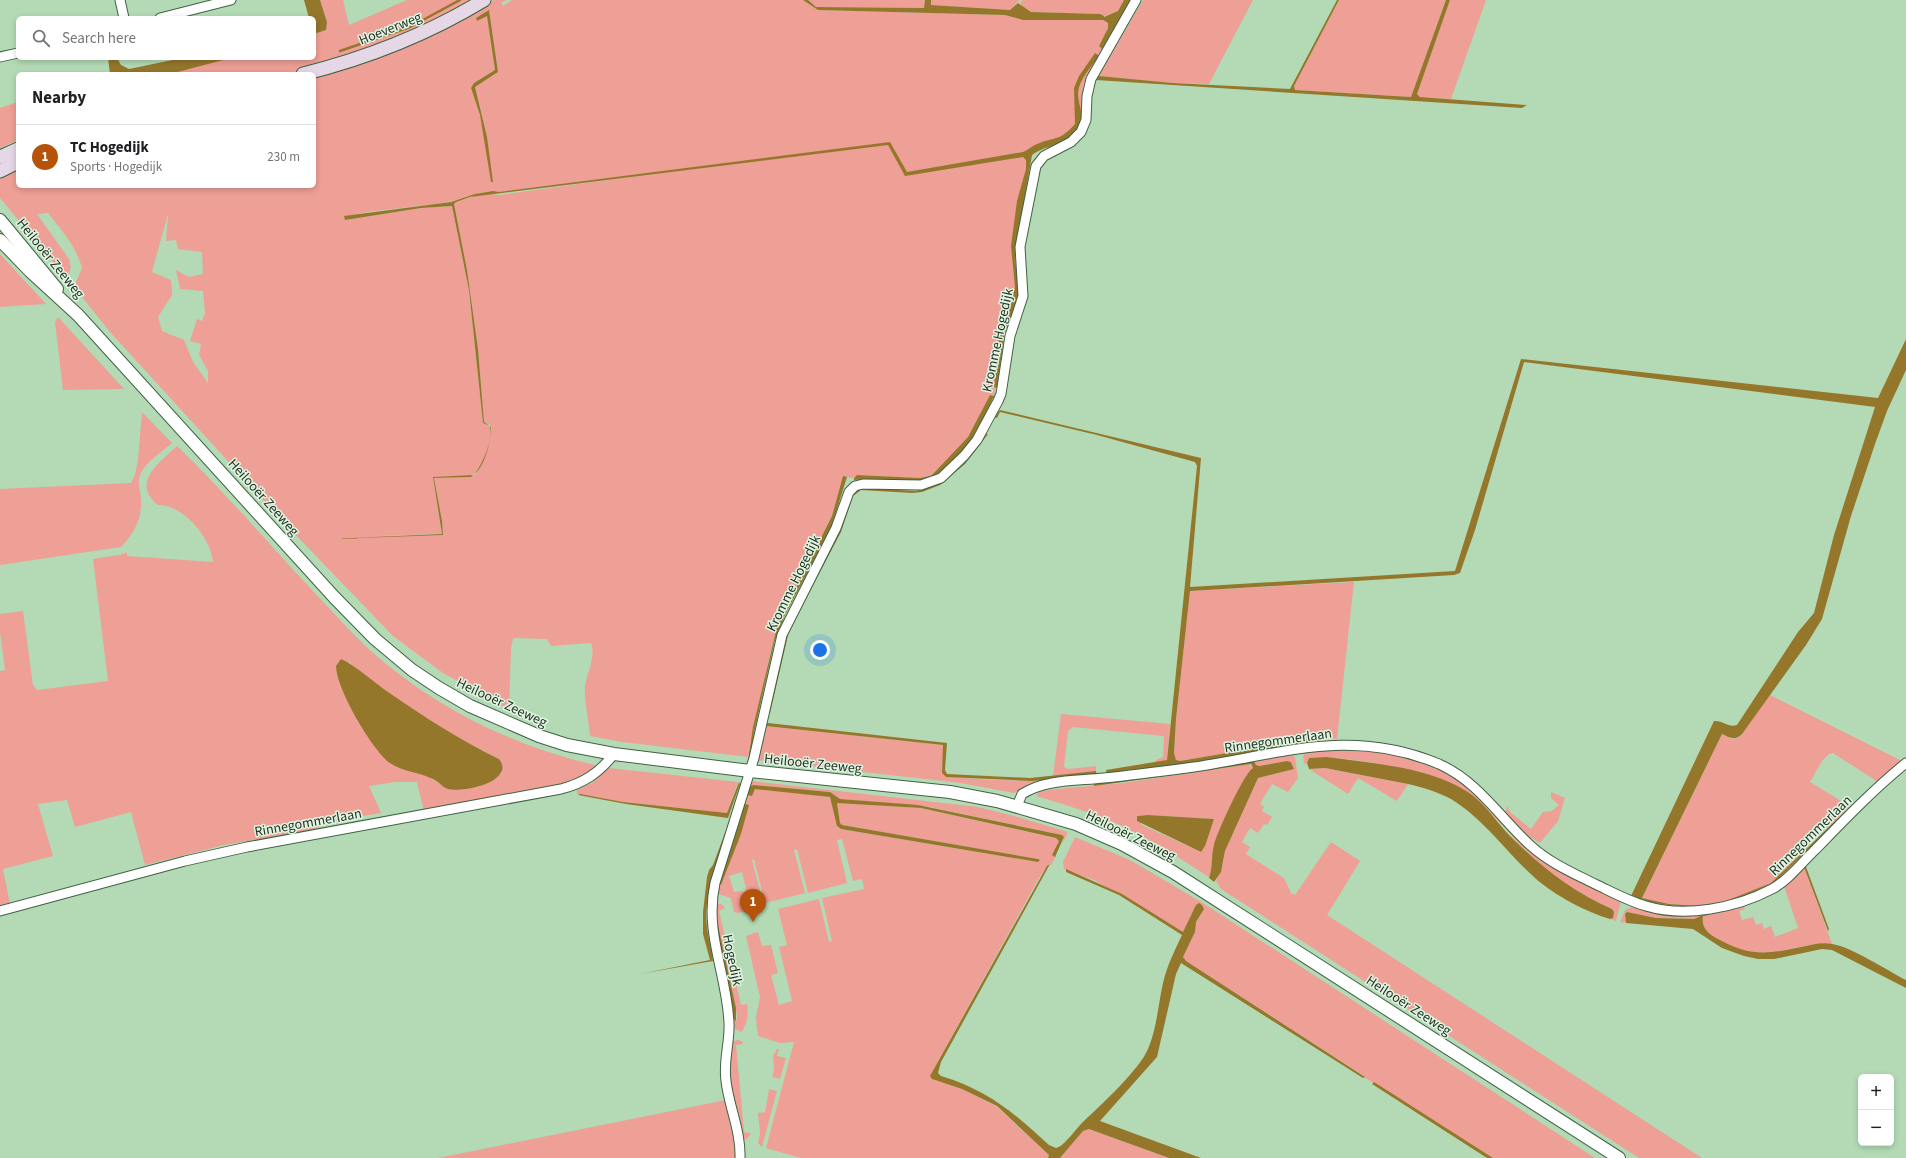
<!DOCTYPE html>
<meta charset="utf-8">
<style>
:root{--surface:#fff;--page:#f2f2f2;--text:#202124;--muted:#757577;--line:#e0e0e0;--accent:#b45309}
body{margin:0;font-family:"Source Sans 3",sans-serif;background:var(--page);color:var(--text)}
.controls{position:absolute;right:12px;bottom:12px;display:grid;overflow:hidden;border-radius:6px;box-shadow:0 2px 6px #0003}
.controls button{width:36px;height:36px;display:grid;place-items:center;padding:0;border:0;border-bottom:1px solid var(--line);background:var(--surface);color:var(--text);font:20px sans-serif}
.you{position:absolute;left:820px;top:650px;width:14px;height:14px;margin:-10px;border:3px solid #fff;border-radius:50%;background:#1a73e8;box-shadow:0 0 0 6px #1a73e833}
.badge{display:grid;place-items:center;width:26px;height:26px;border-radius:50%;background:var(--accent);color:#fff;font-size:13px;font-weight:700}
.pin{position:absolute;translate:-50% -33px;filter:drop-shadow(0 1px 2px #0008)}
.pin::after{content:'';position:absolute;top:21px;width:14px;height:12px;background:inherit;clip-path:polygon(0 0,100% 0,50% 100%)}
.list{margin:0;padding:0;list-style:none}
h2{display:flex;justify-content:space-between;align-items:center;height:52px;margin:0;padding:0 16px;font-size:17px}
h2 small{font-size:13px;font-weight:400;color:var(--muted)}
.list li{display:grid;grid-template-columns:26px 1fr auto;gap:12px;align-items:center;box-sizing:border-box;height:64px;padding:0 16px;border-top:1px solid var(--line)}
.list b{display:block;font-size:15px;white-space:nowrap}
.list p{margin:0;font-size:13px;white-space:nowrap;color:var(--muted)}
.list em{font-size:13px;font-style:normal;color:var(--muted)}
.icon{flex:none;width:22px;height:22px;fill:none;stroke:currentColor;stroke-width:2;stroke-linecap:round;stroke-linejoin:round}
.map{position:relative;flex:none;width:1906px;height:1158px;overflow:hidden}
.search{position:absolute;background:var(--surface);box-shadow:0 2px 6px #0003;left:16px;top:16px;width:300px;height:44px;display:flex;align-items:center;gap:10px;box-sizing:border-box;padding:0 14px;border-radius:6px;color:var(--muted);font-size:15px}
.panel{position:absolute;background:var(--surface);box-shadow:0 2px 6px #0003;left:16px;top:72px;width:300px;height:116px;border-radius:6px}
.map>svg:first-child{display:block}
</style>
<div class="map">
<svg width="1906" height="1158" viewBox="0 0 1906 1158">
<rect width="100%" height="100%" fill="#b3dab5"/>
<g fill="#ee9f96" fill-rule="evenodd">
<path d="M320 0H343L349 25 407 0H476L426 26 336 61 285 74H168L228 58H314V34L326 30V18Z"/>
<path d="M494 0H507L501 3 503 6 512 0H803L818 10 1005 15 1023 20H1103L1108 23V28L1099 46 1102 49 1083 85 1082 111 1074 133 1044 146 1031 156 1014 257 1018 288 1002 343 994 396 990 395 968 437 931 476 920 478 857 475 853 478 843 477 832 516 795 589 778 628 770 654 749 757 622 742 590 736C589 721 584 700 585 686 587 672 596 658 591 643L551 646 547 639 515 638 513 639 511 648 509 709 443 673 393 636 290 529 110 332 74 287 82 268C76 246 62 231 48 213L37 214 69 259 71 267 67 279 0 198V175L18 165V186H314V76L480 9ZM489 10 498 72 475 87 487 137 486 146 480 115 471 88 474 83 495 70 487 16ZM740 162 499 195C484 192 470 197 455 202L454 204 467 270 478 349 484 423 491 425V435L490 426 483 423 469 290 452 206 421 208 345 220 344 217C378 208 414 208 448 202 465 199 482 189 499 192ZM168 214 166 241 176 240 178 249 202 252 203 274 189 277 176 270 180 289 203 291 205 313 202 321 197 319 190 341 201 344 199 355 208 371V383L193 362 184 340 162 331 158 317 172 295 171 280 152 272ZM484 458 476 474 471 477 434 478 442 521 443 535 365 536 442 534 433 477 471 476 476 472Z"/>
<path d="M808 0H925L924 8 816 7Z"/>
<path d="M931 0H1020L1010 10 930 5Z"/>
<path d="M1023 0H1124L1118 11 1103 17 1100 14 1031 12 1024 9 1020 2Z"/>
<path d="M1143 0H1253L1209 84 1173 83 1099 76Z"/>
<path d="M1339 0H1446L1411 97 1295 90 1294 86Z"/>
<path d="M1450 0H1486L1451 99 1420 97 1417 93Z"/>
<path d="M18 102V140L0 148V108Z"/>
<path d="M0 254 46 304 0 307Z"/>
<path d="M58 317 124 389 63 390 55 322Z"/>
<path d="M142 412 172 443C164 450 145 463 141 473 136 482 141 490 141 500 142 520 134 533 121 547L0 565V489L131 483 135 475 138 460Z"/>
<path d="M177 446C230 497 277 554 328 607 342 622 357 638 372 652 438 710 515 747 599 766L595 771 563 786 424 811 417 782H395L369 786 381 813 344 819 306 831 224 845 145 865 131 812 75 827 67 800 38 804 53 856 3 869 10 904 0 907V671L5 670 0 632V614L23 611 33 685 37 690 108 681 93 559 124 554 127 552V556L213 562C211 538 184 505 158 505 130 483 160 462 177 446ZM349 662C391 701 448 733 499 759L502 773 494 780 452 789 446 788 432 779 352 708 336 672Z"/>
<path d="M1354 582 1337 739 1324 738 1296 741 1180 761 1176 760 1174 753 1176 719 1190 591Z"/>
<path d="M1770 695 1902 761 1878 782 1833 753 1829 754 1822 761 1810 782 1851 807 1813 840 1784 872 1771 883 1757 890 1726 901 1697 906 1669 904 1642 898 1722 734 1732 739 1738 738Z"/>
<path d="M1061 714 1170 724 1167 760 1155 763 1156 760 1163 757 1164 736 1073 727 1068 731 1064 767 1069 769 1096 766V771L1053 776Z"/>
<path d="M764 723H768L766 724V726L943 745 944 747 942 771 943 774 946 777 995 780 1046 781 1028 786 1014 793 961 783 757 760Z"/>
<path d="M1321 747 1388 752 1433 764 1468 784 1521 839 1621 901 1616 921 1610 919 1612 909C1585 897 1555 880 1533 859 1513 839 1494 813 1472 796 1442 772 1347 754 1309 758L1307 763 1304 764 1303 756 1307 749Z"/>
<path d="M1289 753 1295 757 1298 778 1288 792 1272 784 1260 804 1264 807 1262 811 1272 817 1267 825 1264 824 1258 833 1250 828 1242 842 1250 847 1246 854 1284 878 1291 893 1295 895 1331 842 1360 861 1327 915 1702 1158H1639L1221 889 1216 881 1223 864 1225 851 1258 778 1294 769 1292 763 1289 761 1259 766 1256 765 1254 761Z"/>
<path d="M1249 764 1253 768C1239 789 1223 819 1215 843 1211 854 1214 866 1209 877 1179 858 1148 837 1115 823 1090 812 1063 804 1036 796L1039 792 1056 789 1123 783ZM1148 815 1214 819 1201 852 1142 825 1137 816Z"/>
<path d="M609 768 738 782 727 813 623 802 577 794V790L592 783Z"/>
<path d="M1325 768 1408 784 1397 801 1358 778 1348 794 1309 769Z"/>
<path d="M750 781 978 807 1018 817 1068 832 1063 843 1064 837 1062 835 930 807 840 799 830 792 754 785 747 795 752 796 755 788 830 797 838 827 841 829 1038 862 1040 860 1038 859 842 825 840 823 837 802 921 808 1059 839V843L1052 855 1056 856 1051 865 1049 864 1039 878 931 1074 932 1079 962 1089 996 1106 1049 1155 1048 1158H801L766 1148 794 1042 780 1043 758 1036 756 1018 760 997 746 936 758 932 762 946 771 945 778 973 771 975 779 1005 792 1001 779 947 787 945 778 909 819 899 829 942 832 941 822 898 864 889 862 879 853 881 842 839 837 840 847 883 808 893 797 849 794 850 805 893 765 903 754 859 752 860 764 906 760 907 754 895 745 890 746 889 742 872 729 876 734 892C742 890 747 892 753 897L754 905 749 907 748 911 737 913 734 912 731 898 718 894 717 884ZM745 804 741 834 721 885 720 884Z"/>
<path d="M1551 792 1565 798 1558 821 1540 843 1525 834 1505 813 1507 806 1510 812 1531 829 1543 812 1552 811 1559 805 1551 798Z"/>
<path d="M1075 837 1130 860 1203 903 1595 1158H1493L1364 1077V1076L1186 961 1183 957 1195 932 1196 922 1204 909 1183 932 1094 880 1064 869 1063 862Z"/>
<path d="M1804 867 1832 944C1793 942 1773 963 1732 946 1724 942 1715 939 1708 932 1703 927 1700 920 1704 914L1694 919 1656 918 1627 912 1625 914 1626 923 1620 922 1625 910 1632 907 1644 908 1744 905 1745 909 1739 911 1742 920 1753 917 1756 925 1762 923 1764 929 1771 926 1775 937 1798 928 1784 886Z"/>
<path d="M717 904H721L725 908 719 911 741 1005 747 1004C749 1012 747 1027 741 1032L734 1028V1019L737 1020V1016C732 980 715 940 717 904Z"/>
<path d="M738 1040 743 1042V1044L736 1045 744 1132 751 1133 747 1139H744L742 1137 728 1073 731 1042Z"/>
<path d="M777 1049H779L777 1056 786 1058 780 1079 772 1077 774 1070 773 1056Z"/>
<path d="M769 1089 777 1091 762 1147 758 1143 760 1134 758 1113 765 1112Z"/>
<path d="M726 1100 735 1143V1158H438Z"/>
<path d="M1089 1129 1169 1158H1060L1083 1131Z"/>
</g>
<g fill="#95772b">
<path d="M304 0H320L327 22 326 30 314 34V18H309Z"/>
<path d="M803 0H808L816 7 924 8 925 0H931V5L1010 10 1018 3 1031 12 1100 14 1104 16V17L1118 11 1124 0H1131L1102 49 1099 46 1108 28V23L1103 20H1023L1005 15 818 10Z"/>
<path d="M1337 0H1339L1294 86 1295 90 1411 97 1446 0H1450L1417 94 1420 97 1527 105 1522 108 1096 80 1099 76 1173 83 1290 89Z"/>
<path d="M489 10 498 72 475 87 487 137 493 182H491L480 115 471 88 474 83 495 70 487 16 477 21 476 18Z"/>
<path d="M1095 53 1099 56C1092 66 1079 79 1078 93 1078 107 1088 121 1075 134 1063 146 1045 145 1032 155L1017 242 1015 259 1019 293 1014 312 1005 331 997 388 994 387 1000 327 1009 310 1015 287 1011 246 1017 201 1026 169V160L1023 157 905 176 888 145 470 197 456 202 454 204 467 270 478 349 484 422 491 427C490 443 486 467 471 477L434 478 442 521 443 535 330 539 442 534 433 477 474 475C484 461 492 443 490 426L483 423 469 290 452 206 421 208 345 220 344 216 451 202 475 194 493 191 499 192 890 142 907 172 1023 152C1028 150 1032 146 1037 144 1056 136 1059 142 1075 124L1074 88 1079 76Z"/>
<path d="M108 58H117L121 65 129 69 182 58H231L170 74H110Z"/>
<path d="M1906 339V370L1887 411 1875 444 1851 516 1822 619 1806 645 1742 734C1735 741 1730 738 1722 734L1642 898 1669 904 1697 906C1673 907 1653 904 1631 896L1714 721C1723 720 1728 728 1737 725L1798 632 1814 613 1834 535 1875 407 1524 362 1475 530 1460 573 1454 575 1190 591 1176 719 1174 753 1176 760 1180 761 1296 741 1324 738V740C1298 743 1274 748 1249 754 1202 763 1154 769 1107 775L1106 770 1167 760 1197 466 1195 462 1097 435 1000 412 997 418 994 417 1000 410 1201 458 1190 587 1455 571 1521 359 1878 398Z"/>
<path d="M990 395 994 396C988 409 982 422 975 434 966 449 938 479 921 482 899 485 876 478 854 480V478L857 475 920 478 931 476 968 437Z"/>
<path d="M986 434H988L965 464 940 485 922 492 912 493 861 490 853 496 841 532 789 631 770 713H768L783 647 789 627 837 537 853 493 863 488 916 491 938 484 970 456Z"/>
<path d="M843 476 847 477 831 528 785 615 775 640 754 732 750 757 749 755 753 727 778 623 832 516Z"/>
<path d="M341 659C357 666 373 682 388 692 424 717 460 740 499 759 505 767 503 773 495 779 487 786 459 792 448 789 442 787 438 781 433 779 419 772 403 772 390 763 372 750 336 688 336 666Z"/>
<path d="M768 723 947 743 945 770 947 774 1030 778 1096 771 1097 776 1032 781 946 777 942 773 943 745 766 726V724Z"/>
<path d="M1326 757C1371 763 1434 767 1472 795 1487 806 1498 824 1511 837 1541 867 1573 892 1612 909L1614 912 1613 918 1610 919C1586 912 1554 895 1535 878 1507 853 1484 819 1451 799 1438 792 1422 787 1408 784L1325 768 1309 769 1307 763 1309 758Z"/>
<path d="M1254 761 1256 765 1259 766 1287 761 1291 762 1294 769 1258 778 1225 851 1221 872 1214 882 1209 878C1213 867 1211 856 1214 845 1217 833 1244 773 1253 768L1251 764 1094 786V784Z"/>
<path d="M739 782 740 784 728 818 626 804 578 795 580 794 623 802 727 813Z"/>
<path d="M754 785 830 792 840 799 918 805 1062 835 1064 837 1055 857 1052 855 1059 841 1056 838 921 808 837 803 840 823 842 825 1038 859 1040 860 1038 862 841 829 837 826 830 797 755 789 752 796 747 795 750 786Z"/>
<path d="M745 804 749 805 741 834 721 885 720 884Z"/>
<path d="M1148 815 1214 819 1205 846 1201 852 1137 821V816Z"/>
<path d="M1838 818 1839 819 1776 881 1745 896 1726 901 1771 883Z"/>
<path d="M725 833H726C718 864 703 894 707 927 708 938 712 950 713 961L640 974 710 960 703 934V912L707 877 709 870 713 865Z"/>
<path d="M1050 864 941 1062 938 1073 941 1076C988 1090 1014 1113 1049 1145L1056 1148C1064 1147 1077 1127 1084 1121 1102 1104 1139 1070 1148 1049 1157 1028 1158 1005 1163 983 1167 966 1174 952 1182 935L1119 895 1066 872V869L1122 894 1183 932 1196 905 1199 903 1202 905 1204 909 1196 922 1195 932 1183 957 1186 961 1365 1077 1363 1078 1181 963 1176 974 1157 1057 1100 1121 1201 1158H1169L1089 1129 1083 1131 1060 1158H1048L1049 1155 997 1106 962 1089 932 1079 930 1076 1047 866Z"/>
<path d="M1804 867H1806L1829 929 1828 931Z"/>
<path d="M1627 912 1656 918 1694 919 1707 913 1708 915 1703 916C1701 926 1707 933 1716 938 1749 956 1765 955 1801 947 1811 945 1822 942 1832 944 1850 946 1888 971 1906 980V988L1832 950 1822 949 1774 959H1758L1744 956 1722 948 1693 929 1626 923 1625 914Z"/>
<path d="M716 916 736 1008V1021L734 1019 718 942Z"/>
<path d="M1374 1082 1493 1158H1487L1372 1084Z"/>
</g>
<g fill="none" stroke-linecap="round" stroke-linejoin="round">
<path stroke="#95772b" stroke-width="2.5" d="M340 51 410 27 460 0"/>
<g stroke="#3f6242" stroke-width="11">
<g id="minor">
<path d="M120 0 124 18"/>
<path d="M160 18 231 0"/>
<path d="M0 57 18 53"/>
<path d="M1017 806 1022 794C1046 779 1077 781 1104 778 1134 775 1164 771 1194 767 1282 754 1350 727 1439 764 1479 782 1500 818 1531 846 1550 863 1573 873 1595 884 1612 892 1628 901 1646 906 1685 918 1736 908 1772 889 1789 880 1802 862 1816 849 1845 819 1874 789 1906 763"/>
<path d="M0 911 185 861 247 847 561 789C584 783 599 773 614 754"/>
<path d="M740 1158C741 1131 729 1107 726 1081 723 1061 730 1043 729 1023 727 974 704 933 715 883L754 758 782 635 836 528 849 492 855 486 863 484 921 485 941 478 964 456 977 440 998 401 1001 394 1010 336 1023 296 1020 247 1036 166 1044 156 1071 142 1081 132 1086 120 1087 96 1091 79 1136 0"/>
</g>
</g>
<g stroke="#3f6242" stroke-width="14">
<g id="tertiary">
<path d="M0 220 57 289"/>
<path d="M0 240 30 271 78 315 334 597 375 639 412 670 439 688 470 706 539 736 567 745 614 754 750 771 950 792 997 801 1076 824 1122 844 1173 872 1619 1158"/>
</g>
</g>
<g stroke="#3f6242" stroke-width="15">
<g id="secondary">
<path d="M303 74C367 58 428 34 484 0"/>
<path d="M0 157 18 149"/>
<path d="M0 171 18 162"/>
</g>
</g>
<use href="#minor" stroke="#fff" stroke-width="9"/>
<use href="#tertiary" stroke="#fff" stroke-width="12"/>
<use href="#secondary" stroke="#e5d7e5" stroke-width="13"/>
</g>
<g text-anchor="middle" stroke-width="3" stroke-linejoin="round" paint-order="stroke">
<g font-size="14" fill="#233324" stroke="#e1f5e2">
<text transform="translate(390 28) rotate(-22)" y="5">Hoeverweg</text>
<text transform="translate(51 258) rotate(51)" y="5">Heilooër Zeeweg</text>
<text transform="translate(997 340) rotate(-78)" y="5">Kromme Hogedijk</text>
<text transform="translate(264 497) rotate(48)" y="5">Heilooër Zeeweg</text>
<text transform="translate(793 583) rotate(-64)" y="5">Kromme Hogedijk</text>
<text transform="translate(502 702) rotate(25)" y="5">Heilooër Zeeweg</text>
<text transform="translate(1278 740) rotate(-8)" y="5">Rinnegommerlaan</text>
<text transform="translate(813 763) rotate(6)" y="5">Heilooër Zeeweg</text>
<text transform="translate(308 822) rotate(-10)" y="5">Rinnegommerlaan</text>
<text transform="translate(1131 835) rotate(26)" y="5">Heilooër Zeeweg</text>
<text transform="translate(1810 835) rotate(-44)" y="5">Rinnegommerlaan</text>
<text transform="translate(733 960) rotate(78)" y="5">Hogedijk</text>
<text transform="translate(1409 1005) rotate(33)" y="5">Heilooër Zeeweg</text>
</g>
</g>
</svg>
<div class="controls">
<button>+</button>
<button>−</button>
</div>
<div class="you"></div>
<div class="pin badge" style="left:753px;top:922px">1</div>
<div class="search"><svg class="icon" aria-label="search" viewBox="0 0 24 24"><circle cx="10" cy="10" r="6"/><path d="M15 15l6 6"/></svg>Search here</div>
<section class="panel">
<h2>Nearby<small></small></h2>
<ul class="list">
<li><span class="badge">1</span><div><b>TC Hogedijk</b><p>Sports · Hogedijk</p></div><em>230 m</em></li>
</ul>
</section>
</div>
